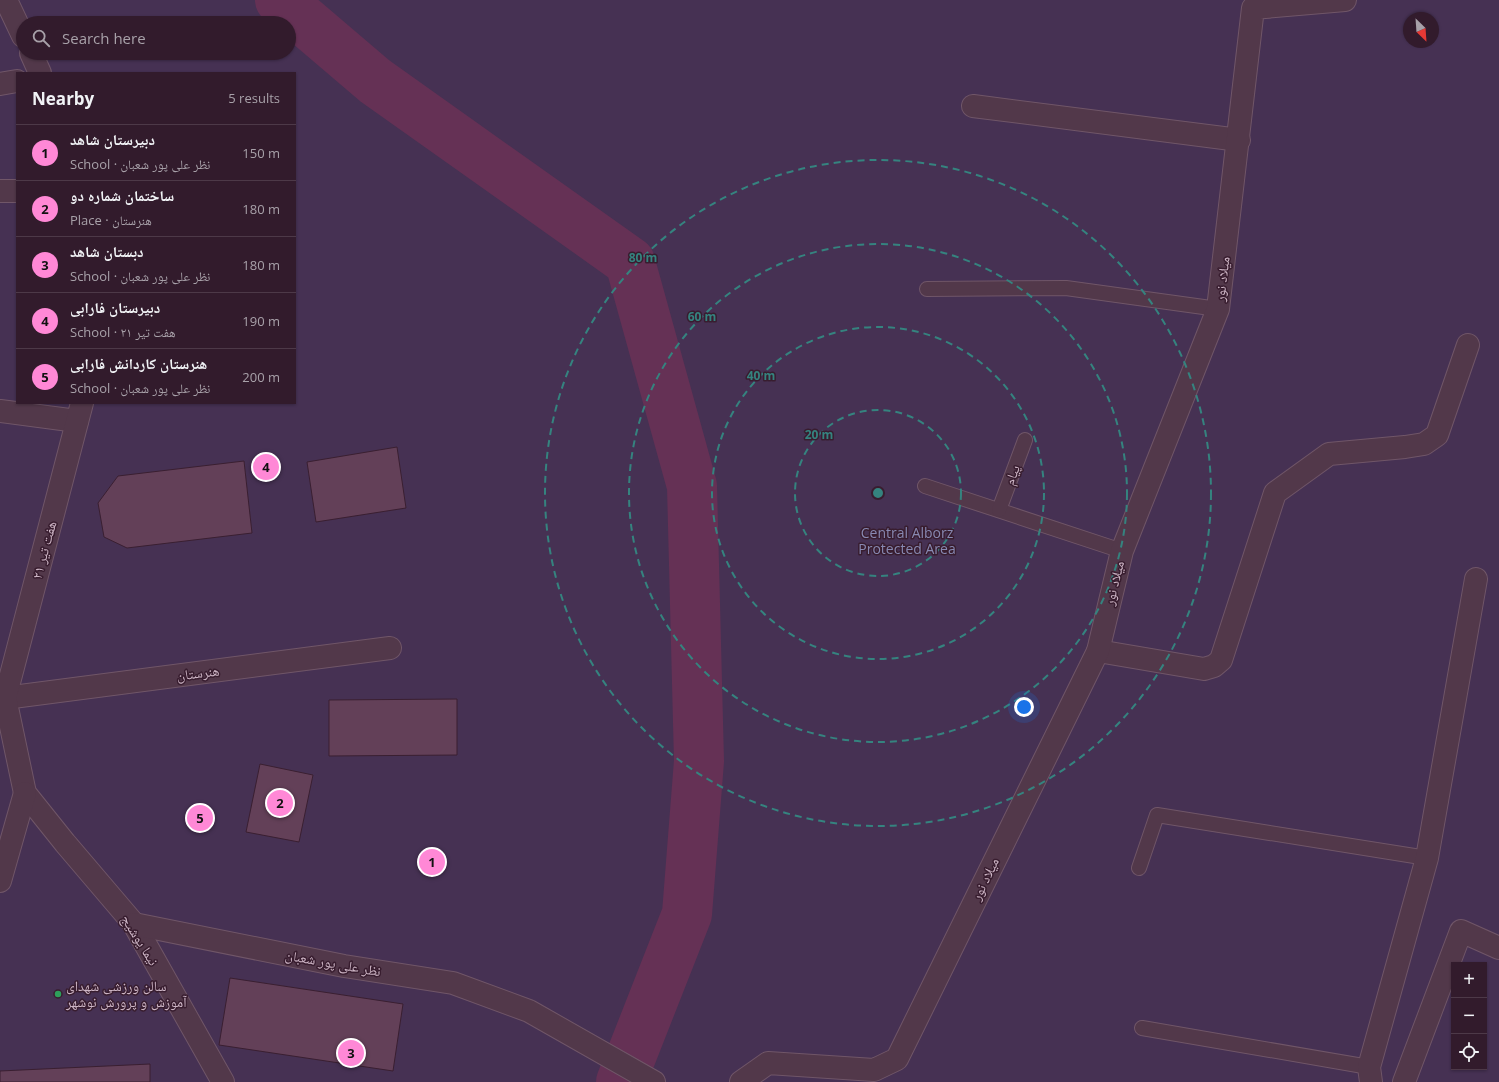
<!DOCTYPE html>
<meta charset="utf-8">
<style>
:root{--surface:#321b2c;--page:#3d2838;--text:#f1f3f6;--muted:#a8a1a9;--line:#4d3948;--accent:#ff88d6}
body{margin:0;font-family:"Open Sans","Noto Naskh Arabic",sans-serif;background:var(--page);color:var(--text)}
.controls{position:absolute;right:12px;bottom:12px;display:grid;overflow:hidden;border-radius:0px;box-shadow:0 1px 3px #0004}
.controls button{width:36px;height:36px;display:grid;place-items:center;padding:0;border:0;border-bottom:1px solid var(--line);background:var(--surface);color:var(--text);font:20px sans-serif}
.compass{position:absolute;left:1403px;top:12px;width:36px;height:36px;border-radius:50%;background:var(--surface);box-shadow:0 1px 3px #0004;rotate:155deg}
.you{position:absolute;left:1024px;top:707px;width:14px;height:14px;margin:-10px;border:3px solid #fff;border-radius:50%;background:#1a73e8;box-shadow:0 0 0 6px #1a73e833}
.badge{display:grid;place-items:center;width:26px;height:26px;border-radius:50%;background:var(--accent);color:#111;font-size:13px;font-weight:700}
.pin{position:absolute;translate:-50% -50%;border:2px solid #fff;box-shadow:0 1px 4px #0006}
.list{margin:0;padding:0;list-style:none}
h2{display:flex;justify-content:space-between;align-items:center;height:52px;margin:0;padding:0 16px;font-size:17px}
h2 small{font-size:13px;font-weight:400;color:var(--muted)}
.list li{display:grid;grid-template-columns:26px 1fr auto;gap:12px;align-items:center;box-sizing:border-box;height:56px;padding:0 16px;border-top:1px solid var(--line)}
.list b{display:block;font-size:15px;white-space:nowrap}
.list p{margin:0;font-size:13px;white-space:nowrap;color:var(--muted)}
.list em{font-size:13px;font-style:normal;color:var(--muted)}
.icon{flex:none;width:22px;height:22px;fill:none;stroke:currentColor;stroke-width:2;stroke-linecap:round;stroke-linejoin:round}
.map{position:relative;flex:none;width:1499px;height:1082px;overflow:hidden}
.search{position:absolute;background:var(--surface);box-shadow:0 1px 3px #0004;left:16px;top:16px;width:280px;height:44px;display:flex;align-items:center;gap:10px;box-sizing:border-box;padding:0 14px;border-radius:22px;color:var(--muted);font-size:15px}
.panel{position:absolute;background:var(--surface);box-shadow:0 1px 3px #0004;left:16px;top:72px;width:280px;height:332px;border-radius:0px}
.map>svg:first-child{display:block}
</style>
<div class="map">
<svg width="1499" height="1082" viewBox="0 0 1499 1082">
<rect width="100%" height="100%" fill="#43243a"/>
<path fill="#463153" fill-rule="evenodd" d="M0 0H1499V1082H0ZM1409 18H1433V42H1409ZM23 23H289V53H23ZM17 73H295V403H17ZM1454 965H1484V1067H1454Z"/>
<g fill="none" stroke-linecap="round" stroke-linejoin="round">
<path stroke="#653155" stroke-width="50" d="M280 0 375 81 630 262 692 486 699 761 687 914 621 1082"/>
</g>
<g fill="#634058" stroke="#3a1f31">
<path d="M397 447 406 508 316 522 307 462Z"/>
<path d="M244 461 252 533 127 548 104 537 98 503 118 476Z"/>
<path d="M457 699V755L329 756V700Z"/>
<path d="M260 764 313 775 299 842 246 832Z"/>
<path d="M230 978 403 1004 393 1071 219 1045Z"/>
<path d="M150 1064V1082H0V1071Z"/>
</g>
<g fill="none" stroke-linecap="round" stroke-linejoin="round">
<g stroke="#705668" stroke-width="16">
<g id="service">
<path d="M927 289 1066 288 1218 309"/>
<path d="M925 486 1122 551"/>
<path d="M999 510 1025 440"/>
<path d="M1139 868 1157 815 1427 858"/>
<path d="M1142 1028 1369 1067"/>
</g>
</g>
<g stroke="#705668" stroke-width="24">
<g id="minor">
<path d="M0 84 17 81"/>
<path d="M973 106 1239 140"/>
<path d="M0 191H17"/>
<path d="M0 411 77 421"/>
<path d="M1098 651 1204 669 1214 666 1221 660 1275 493 1329 454 1405 447 1424 444 1437 435 1468 345"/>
<path d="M5 698 390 648"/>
<path d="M741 1082 768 1063 874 1070 897 1059 1098 651 1122 551 1218 309 1253 8 1345 0"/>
<path d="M1371 1082 1369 1067 1427 858 1476 579"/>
<path d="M1404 1082 1461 931 1499 948"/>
</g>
</g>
<g stroke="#705668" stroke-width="24">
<g id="tertiary">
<path d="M6 0 23 36"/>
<path d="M31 53 40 73"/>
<path d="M82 403 5 698 25 793 65 843 134 924 223 1082"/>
<path d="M0 881 25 793"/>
<path d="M134 924 344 966 453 983 529 1011 654 1082"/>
</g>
</g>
<use href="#service" stroke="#52384a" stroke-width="14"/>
<use href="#minor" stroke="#52384a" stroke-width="22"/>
<use href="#tertiary" stroke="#52384a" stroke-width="22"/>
</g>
<g fill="none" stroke="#35837f" stroke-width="2" stroke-dasharray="7 5">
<circle cx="878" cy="493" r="83"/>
<circle cx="878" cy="493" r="166"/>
<circle cx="878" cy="493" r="249"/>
<circle cx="878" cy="493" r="333"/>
</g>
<circle fill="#2e9e5b" stroke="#381d2f" stroke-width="1.5" cx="58" cy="994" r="4"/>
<g text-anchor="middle" stroke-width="3" stroke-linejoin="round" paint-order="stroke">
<g font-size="14" fill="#cdb5c5" stroke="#381d2f">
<text transform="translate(1222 279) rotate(-83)" y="5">میلاد نور</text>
<text transform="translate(1012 475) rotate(-70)" y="5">پیام</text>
<text transform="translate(44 550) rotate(-75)" y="5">هفت تیر ۲۱</text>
<text transform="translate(1114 583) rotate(-76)" y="5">میلاد نور</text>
<text transform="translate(198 673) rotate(-7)" y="5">هنرستان</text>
<text transform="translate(985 879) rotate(-64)" y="5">میلاد نور</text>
<text transform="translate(140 940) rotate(58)" y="5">نیما یوشیج</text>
<text transform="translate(333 963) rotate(10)" y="5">نظر علی پور شعبان</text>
</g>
<g font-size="14" fill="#8889b2" stroke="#381d2f">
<text x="907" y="538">Central Alborz<tspan x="907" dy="16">Protected Area</tspan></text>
</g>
<g font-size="14" fill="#cdb5c5" stroke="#381d2f" text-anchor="start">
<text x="66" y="991">سالن ورزشی شهدای<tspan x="66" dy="16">آموزش و پرورش نوشهر</tspan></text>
</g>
</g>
<circle cx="878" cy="493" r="6" fill="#35837f" stroke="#381d2f" stroke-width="2"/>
<g font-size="12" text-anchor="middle" font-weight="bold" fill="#35837f" stroke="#381d2f" stroke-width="3" stroke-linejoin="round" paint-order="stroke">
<text x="643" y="262">80 m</text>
<text x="702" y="321">60 m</text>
<text x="761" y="380">40 m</text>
<text x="819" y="439">20 m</text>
</g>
</svg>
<div class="controls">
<button>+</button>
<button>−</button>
<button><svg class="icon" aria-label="locate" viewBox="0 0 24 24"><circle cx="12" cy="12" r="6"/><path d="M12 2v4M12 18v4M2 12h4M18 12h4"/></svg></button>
</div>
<svg class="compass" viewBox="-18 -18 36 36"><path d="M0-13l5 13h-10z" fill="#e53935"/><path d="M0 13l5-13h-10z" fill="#a8a1a9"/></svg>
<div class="you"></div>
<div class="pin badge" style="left:432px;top:862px">1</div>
<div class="pin badge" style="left:280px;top:803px">2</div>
<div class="pin badge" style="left:351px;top:1053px">3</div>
<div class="pin badge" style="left:266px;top:467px">4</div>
<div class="pin badge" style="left:200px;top:818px">5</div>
<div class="search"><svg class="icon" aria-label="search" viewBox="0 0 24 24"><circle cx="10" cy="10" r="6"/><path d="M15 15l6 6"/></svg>Search here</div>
<section class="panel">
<h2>Nearby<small>5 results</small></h2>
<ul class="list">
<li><span class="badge">1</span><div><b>دبیرستان شاهد</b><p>School · نظر علی پور شعبان</p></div><em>150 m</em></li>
<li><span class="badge">2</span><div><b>ساختمان شماره دو</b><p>Place · هنرستان</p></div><em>180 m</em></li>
<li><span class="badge">3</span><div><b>دبستان شاهد</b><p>School · نظر علی پور شعبان</p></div><em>180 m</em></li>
<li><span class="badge">4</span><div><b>دبیرستان فارابی</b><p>School · هفت تیر ۲۱</p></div><em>190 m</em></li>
<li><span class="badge">5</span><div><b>هنرستان کاردانش فارابی</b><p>School · نظر علی پور شعبان</p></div><em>200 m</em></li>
</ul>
</section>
</div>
